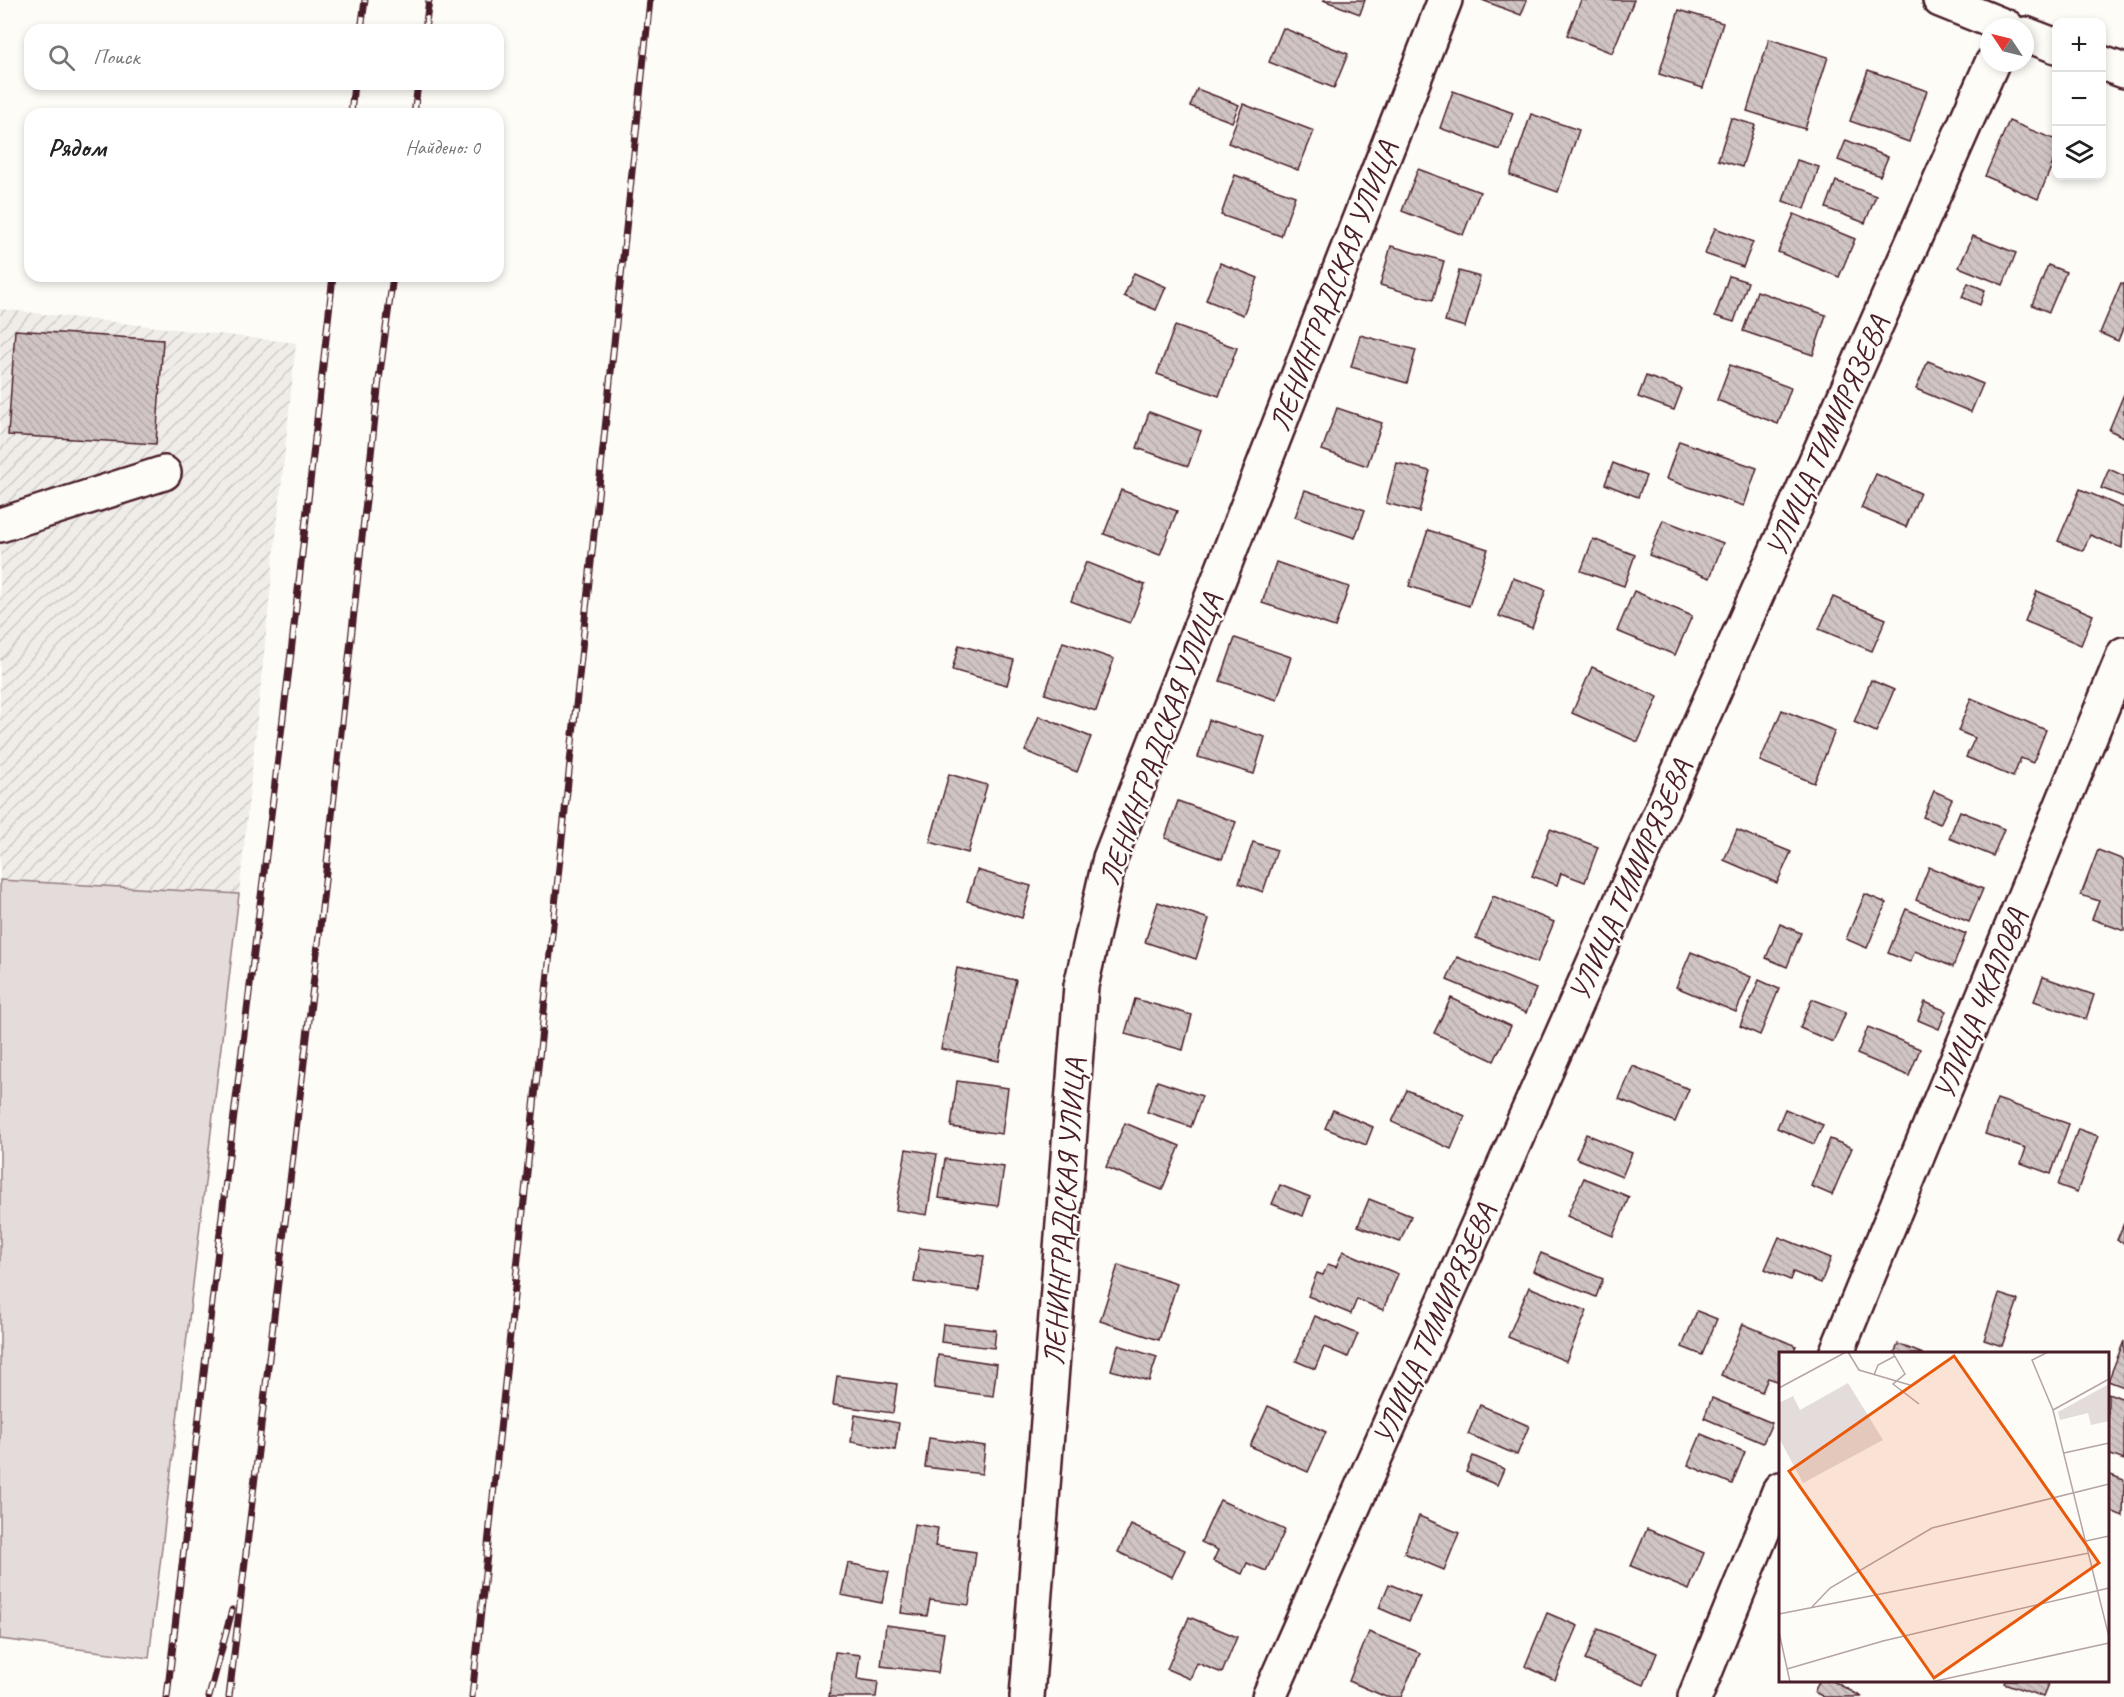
<!DOCTYPE html>
<html lang="ru">
<meta charset="utf-8">
<style>
:root{--surface:#fff;--page:#f2f2f2;--text:#222;--muted:#767676;--line:#e0e0e0}
body{margin:0;font-family:Caveat,sans-serif;background:var(--page);color:var(--text)}
.controls{position:absolute;right:18px;top:18px;display:grid;overflow:hidden;border-radius:12px;box-shadow:0 3px 9px #0003}
.controls button{width:54px;height:54px;display:grid;place-items:center;padding:0;border:0;border-bottom:2px solid var(--line);background:var(--surface);color:var(--text);font:30px sans-serif}
.compass{position:absolute;left:1980px;top:18px;width:54px;height:54px;border-radius:50%;background:var(--surface);box-shadow:0 3px 9px #0003;rotate:305deg}
.list{margin:0;padding:0;list-style:none}
h2{display:flex;justify-content:space-between;align-items:center;height:78px;margin:0;padding:0 24px;font-size:26px}
h2 small{font-size:20px;font-weight:400;color:var(--muted)}
.icon{flex:none;width:33px;height:33px;fill:none;stroke:currentColor;stroke-width:2;stroke-linecap:round;stroke-linejoin:round}
.map{position:relative;flex:none;width:2124px;height:1697px;overflow:hidden}
.search{position:absolute;background:var(--surface);box-shadow:0 3px 9px #0003;left:24px;top:24px;width:480px;height:66px;display:flex;align-items:center;gap:15px;box-sizing:border-box;padding:0 21px;border-radius:18px;color:var(--muted);font-size:22px}
.panel{position:absolute;background:var(--surface);box-shadow:0 3px 9px #0003;left:24px;top:108px;width:480px;height:174px;border-radius:18px}
.map>svg:first-child{display:block}
</style>
<div class="map">
<svg width="2124" height="1697" viewBox="0 0 2124 1697">
<defs>
<pattern id="industrial-furrows" width="10" height="10" patternUnits="userSpaceOnUse" patternTransform="scale(1.5)"><rect width="10" height="10" fill="#f0ece8"/><path d="M-1 1l2-2M0 10L10 0M9 11l2-2" fill="none" stroke="#cfcac7"/></pattern>
<pattern id="building-back-hatch" width="6" height="6" patternUnits="userSpaceOnUse" patternTransform="scale(1.5)"><rect width="6" height="6" fill="#d0c5c4"/><path d="M-1 5l2 2M0 0l6 6M5-1l2 2" fill="none" stroke="#b4a9a9"/></pattern>
</defs>
<rect width="100%" height="100%" fill="#fdfcf7"/>
<filter id="ink" filterUnits="userSpaceOnUse"><feTurbulence type="fractalNoise" baseFrequency=".0167" numOctaves="2"/><feDisplacementMap in="SourceGraphic" scale="12" xChannelSelector="R" yChannelSelector="G"/><feConvolveMatrix kernelMatrix="1 2 1 2 8 2 1 2 1" color-interpolation-filters="sRGB"/></filter>
<g filter="url(#ink)">
<path fill="url(#industrial-furrows)" d="M0 309 296 343 239 894 0 880Z"/>
<path fill="#e3dcda" stroke="#967e82" stroke-width="1.5" d="M0 880 239 894 149 1658 0 1639Z"/>
<g fill="url(#building-back-hatch)" stroke="#4a1f2b" stroke-width="1.5">
<path d="M1323 0H1365L1360 14Z"/>
<path d="M1482 0H1527L1521 15Z"/>
<path d="M1581 0H1634L1612 53 1567 35Z"/>
<path d="M1679 10 1723 23 1703 88 1659 74Z"/>
<path d="M1283 28 1348 54 1334 88 1269 62Z"/>
<path d="M1769 39 1828 57 1805 129 1747 111Z"/>
<path d="M1868 70 1927 91 1909 142 1850 121Z"/>
<path d="M1197 89 1239 105 1232 122 1190 106Z"/>
<path d="M1453 91 1513 113 1500 150 1440 128Z"/>
<path d="M1243 104 1314 131 1298 170 1228 143Z"/>
<path d="M1531 114 1579 130 1558 192 1510 175Z"/>
<path d="M1731 118 1755 125 1742 167 1718 160Z"/>
<path d="M2009 121 2056 140V155L2038 199 1985 176Z"/>
<path d="M1846 140 1888 157 1880 176 1838 160Z"/>
<path d="M1797 160 1819 167 1805 209 1783 201Z"/>
<path d="M1418 169 1480 192 1463 235 1402 211Z"/>
<path d="M1235 175 1295 196 1281 236 1221 215Z"/>
<path d="M1836 181 1876 196 1865 223 1826 208Z"/>
<path d="M1794 214 1855 239 1839 277 1778 252Z"/>
<path d="M1715 228 1753 242 1743 267 1705 254Z"/>
<path d="M1973 236 2016 253 2003 285 1959 267Z"/>
<path d="M1391 246 1444 261 1433 300 1380 285Z"/>
<path d="M1220 263 1258 278 1243 315 1206 300Z"/>
<path d="M2048 265 2066 272 2049 312 2032 305Z"/>
<path d="M1459 271 1480 277 1465 327 1445 321Z"/>
<path d="M1134 273 1166 287 1156 310 1124 296Z"/>
<path d="M1729 276 1748 282 1734 322 1715 316Z"/>
<path d="M1968 283 1985 290 1980 305 1962 297Z"/>
<path d="M2121 283 2124 284V326L2118 341 2100 333Z"/>
<path d="M1757 291 1826 315 1813 355 1743 331Z"/>
<path d="M1175 326 1237 348 1219 396 1157 374Z"/>
<path d="M15 330 163 340 156 444 8 435Z"/>
<path d="M1360 335 1416 350 1407 383 1351 367Z"/>
<path d="M1928 361 1983 384 1971 412 1916 389Z"/>
<path d="M1730 365 1791 388 1778 424 1717 400Z"/>
<path d="M1646 376 1682 389 1674 410 1638 397Z"/>
<path d="M2124 394V437L2109 430Z"/>
<path d="M1337 408 1382 423 1367 466 1322 450Z"/>
<path d="M1149 412 1201 431 1188 466 1137 448Z"/>
<path d="M1679 441 1757 468 1744 506 1666 479Z"/>
<path d="M1397 463 1430 471 1419 512 1386 503Z"/>
<path d="M1613 463 1646 476 1638 497 1605 484Z"/>
<path d="M2109 469 2124 476V497L2101 488Z"/>
<path d="M1876 474 1920 493 1906 527 1861 508Z"/>
<path d="M2080 489 2124 508 2122 548 2090 535 2083 551 2058 541Z"/>
<path d="M1121 490 1177 511 1160 555 1104 534Z"/>
<path d="M1305 490 1365 510 1355 538 1295 517Z"/>
<path d="M1663 520 1723 543 1710 578 1649 555Z"/>
<path d="M1428 530 1488 549 1469 606 1409 586Z"/>
<path d="M1593 539 1635 555 1624 586 1581 571Z"/>
<path d="M1086 562 1145 585 1130 623 1071 601Z"/>
<path d="M1276 562 1349 587 1335 627 1262 603Z"/>
<path d="M1513 578 1546 590 1532 628 1499 616Z"/>
<path d="M1634 591 1692 616 1675 655 1617 631Z"/>
<path d="M2037 591 2093 615 2081 645 2025 621Z"/>
<path d="M1833 597 1886 619 1872 651 1819 629Z"/>
<path d="M1235 638 1291 657 1277 700 1220 681Z"/>
<path d="M1063 642 1114 659 1096 711 1045 694Z"/>
<path d="M959 645 1014 660 1007 685 952 670Z"/>
<path d="M1592 667 1658 697 1638 742 1572 713Z"/>
<path d="M1871 680 1894 690 1876 732 1854 722Z"/>
<path d="M1971 698 2046 730 2033 763 2021 758 2013 777 1966 757 1975 738 1958 731Z"/>
<path d="M1782 710 1835 731 1814 783 1760 761Z"/>
<path d="M1039 716 1091 737 1077 772 1025 751Z"/>
<path d="M1209 720 1265 737 1254 774 1198 757Z"/>
<path d="M949 774 987 785 968 853 930 842Z"/>
<path d="M1934 791 1952 799 1940 824 1923 817Z"/>
<path d="M1178 801 1236 822 1222 859 1165 838Z"/>
<path d="M1960 811 2004 829 1993 856 1949 838Z"/>
<path d="M1550 829 1598 847 1585 882 1561 873 1557 885 1532 876Z"/>
<path d="M1737 830 1791 852 1777 883 1724 860Z"/>
<path d="M1253 842 1277 850 1263 892 1239 883Z"/>
<path d="M2098 850 2124 860V931L2092 919 2099 901 2081 895Z"/>
<path d="M1929 867 1983 889 1969 922 1916 900Z"/>
<path d="M977 870 1031 886 1022 918 967 901Z"/>
<path d="M1865 894 1886 903 1867 948 1846 939Z"/>
<path d="M1493 896 1554 922 1537 963 1476 938Z"/>
<path d="M1158 902 1209 919 1196 959 1145 942Z"/>
<path d="M1906 909 1966 934 1953 967 1915 951 1910 962 1888 953Z"/>
<path d="M1780 924 1801 933 1787 967 1766 958Z"/>
<path d="M1691 952 1751 977 1736 1012 1676 987Z"/>
<path d="M1457 957 1536 989 1526 1013 1447 980Z"/>
<path d="M957 968 1016 980 999 1061 941 1049Z"/>
<path d="M2043 977 2094 995 2086 1019 2034 1001Z"/>
<path d="M1759 980 1779 989 1760 1035 1740 1026Z"/>
<path d="M1451 998 1511 1026 1494 1061 1434 1033Z"/>
<path d="M1135 999 1192 1015 1183 1050 1125 1034Z"/>
<path d="M1812 999 1846 1012 1833 1042 1800 1028Z"/>
<path d="M1925 1002 1946 1011 1939 1029 1918 1020Z"/>
<path d="M1868 1027 1920 1049 1909 1076 1857 1054Z"/>
<path d="M1633 1066 1689 1089 1675 1122 1619 1099Z"/>
<path d="M957 1081 1008 1088 1002 1134 951 1127Z"/>
<path d="M1157 1081 1202 1096 1191 1127 1147 1112Z"/>
<path d="M1407 1090 1465 1116 1451 1149 1392 1122Z"/>
<path d="M1997 1099 2069 1124 2051 1174 2021 1163 2026 1148 1985 1134Z"/>
<path d="M1785 1109 1823 1125 1814 1144 1777 1128Z"/>
<path d="M1333 1110 1373 1127 1366 1145 1325 1128Z"/>
<path d="M1125 1123 1180 1146 1162 1190 1106 1167Z"/>
<path d="M2078 1129 2098 1136 2077 1192 2058 1185Z"/>
<path d="M1586 1134 1632 1153 1622 1177 1576 1158Z"/>
<path d="M1830 1139 1852 1148 1832 1195 1811 1186Z"/>
<path d="M906 1149 937 1154 927 1215 896 1210Z"/>
<path d="M945 1159 1004 1167 998 1206 939 1198Z"/>
<path d="M1584 1178 1629 1197 1613 1236 1567 1216Z"/>
<path d="M1280 1185 1310 1197 1303 1216 1272 1204Z"/>
<path d="M1369 1199 1411 1216 1400 1242 1358 1226Z"/>
<path d="M2124 1223V1243L2117 1240Z"/>
<path d="M1779 1237 1831 1258 1821 1283 1793 1272 1790 1280 1765 1269Z"/>
<path d="M919 1248 984 1256 979 1291 914 1282Z"/>
<path d="M1343 1251 1398 1274 1383 1310 1357 1299 1351 1314 1308 1296 1317 1273 1323 1275 1328 1264 1336 1267Z"/>
<path d="M1541 1253 1603 1279 1596 1297 1533 1271Z"/>
<path d="M1118 1265 1177 1284 1159 1340 1100 1321Z"/>
<path d="M1529 1287 1587 1311 1566 1361 1508 1337Z"/>
<path d="M1999 1294 2018 1300 2002 1346 1984 1340Z"/>
<path d="M1697 1311 1717 1319 1702 1355 1682 1347Z"/>
<path d="M1315 1316 1358 1334 1348 1357 1324 1347 1315 1369 1296 1361Z"/>
<path d="M943 1324 996 1330 994 1348 941 1342Z"/>
<path d="M1743 1324 1796 1346 1792 1354H1780V1382L1768 1378 1762 1392 1721 1375Z"/>
<path d="M2124 1341V1387L2108 1381Z"/>
<path d="M1898 1344 1923 1354H1894Z"/>
<path d="M1118 1345 1157 1357 1149 1381 1111 1370Z"/>
<path d="M938 1355 997 1364 993 1396 934 1388Z"/>
<path d="M837 1376 897 1384 893 1413 833 1405Z"/>
<path d="M2108 1393 2124 1399V1460L2108 1454Z"/>
<path d="M1712 1398 1772 1423 1763 1443 1704 1418Z"/>
<path d="M1480 1405 1529 1426 1517 1455 1468 1434Z"/>
<path d="M1268 1406 1326 1432 1308 1472 1250 1446Z"/>
<path d="M855 1415 899 1423 895 1450 851 1442Z"/>
<path d="M1701 1434 1745 1452 1732 1484 1688 1465Z"/>
<path d="M929 1438 985 1446 982 1474 925 1467Z"/>
<path d="M1473 1456 1504 1469 1497 1485 1466 1472Z"/>
<path d="M2108 1474 2124 1480 2123 1516 2108 1510Z"/>
<path d="M1220 1500 1285 1530 1266 1571 1247 1563 1242 1574 1213 1561 1218 1550 1201 1542Z"/>
<path d="M1419 1516 1459 1533 1444 1570 1404 1553Z"/>
<path d="M914 1524 938 1528 935 1546 976 1552 969 1605 930 1600 927 1616 901 1613Z"/>
<path d="M1131 1525 1185 1550 1172 1577 1118 1552Z"/>
<path d="M1647 1529 1704 1553 1689 1590 1631 1566Z"/>
<path d="M848 1563 889 1572 882 1603 841 1595Z"/>
<path d="M1389 1584 1420 1597 1409 1621 1379 1608Z"/>
<path d="M1547 1613 1578 1626 1555 1680 1525 1666Z"/>
<path d="M1189 1617 1237 1637 1222 1673 1197 1663 1190 1679 1167 1669Z"/>
<path d="M886 1625 944 1633 938 1673 881 1666Z"/>
<path d="M1598 1629 1657 1653 1644 1685 1585 1660Z"/>
<path d="M1369 1632 1420 1653 1401 1697H1386L1349 1681Z"/>
<path d="M835 1652 860 1655 857 1679 878 1682 876 1697H829Z"/>
<path d="M1820 1680H1831L1862 1697H1824L1814 1692Z"/>
<path d="M2005 1680H2050L2043 1697 2004 1683Z"/>
</g>
<g fill="none" stroke-linecap="round" stroke-linejoin="round">
<g stroke="#4a1f2b" stroke-width="38">
<g id="minor">
<path d="M0 525 164 473"/>
<path d="M1836 1354 2124 654"/>
<path d="M1027 1697 1081 986 1110 858 1445 0"/>
<path d="M1269 1697 1992 63"/>
<path d="M1695 1697 1780 1489"/>
</g>
</g>
<g stroke="#4a1f2b" stroke-width="38">
<g id="major">
<path d="M1940 0 2007 27"/>
<path d="M2025 34 2056 46"/>
<path d="M2102 63 2124 71"/>
</g>
</g>
<use href="#minor" stroke="#fdfcf7" stroke-width="33"/>
<use href="#major" stroke="#fdfcf7" stroke-width="33"/>
<g stroke="#4a1f2b" stroke-width="7">
<g id="rail">
<path d="M361 30 365 0"/>
<path d="M425 30 429 0"/>
<path d="M351 114 354 84"/>
<path d="M414 114 418 84"/>
<path d="M167 1697 226 1180 291 653 333 276"/>
<path d="M209 1697 232 1610"/>
<path d="M229 1697 320 927 379 380 393 276"/>
<path d="M472 1697 650 0"/>
</g>
</g>
<use href="#rail" stroke="#fdfcf7" stroke-width="4.5" stroke-dasharray="14" stroke-linecap="butt"/>
</g>
</g>
<g text-anchor="middle" stroke-width="5" stroke-linejoin="round" paint-order="stroke">
<g font-size="30" fill="#4a1f2b" stroke="#fdfcf7">
<text transform="translate(1333 286) rotate(-69)" y="10">ЛЕНИНГРАДСКАЯ УЛИЦА</text>
<text transform="translate(1827 436) rotate(-66)" y="10">УЛИЦА ТИМИРЯЗЕВА</text>
<text transform="translate(1160 739) rotate(-70)" y="10">ЛЕНИНГРАДСКАЯ УЛИЦА</text>
<text transform="translate(1630 880) rotate(-66)" y="10">УЛИЦА ТИМИРЯЗЕВА</text>
<text transform="translate(1980 1004) rotate(-68)" y="10">УЛИЦА ЧКАЛОВА</text>
<text transform="translate(1064 1212) rotate(-86)" y="10">ЛЕНИНГРАДСКАЯ УЛИЦА</text>
<text transform="translate(1434 1324) rotate(-66)" y="10">УЛИЦА ТИМИРЯЗЕВА</text>
</g>
</g>
<g transform="translate(1779 1352)">
<rect width="330" height="330" fill="#fdfcf7"/>
<path d="M69 31 104 88 24 131 0 86V51L14 44 21 58Z" fill="#e3dcda"/>
<path d="M330 32V69L312 73 309 61 281 68 279 60Z" fill="#e3dcda"/>
<path fill="none" stroke="#b5a4a5" stroke-width="1.5" d="M69 0 80 18 131 33M269 0 253 8 274 58 330 285M114 1 126 22 114 32 140 52M95 23 99 13 116 4M0 36 67 0M274 58 330 27M285 101 330 91M307 189 330 184M32 256 51 236 153 176 330 132M0 262 310 201M0 280 11 330M8 317 104 289 330 236M152 330 330 291"/>
<path fill="#e8590c" fill-opacity="0.15" stroke="#e8590c" stroke-width="3" d="M175 4 320 211 155 326 10 119Z"/>
<rect width="330" height="330" fill="none" stroke="#4a1f2b" stroke-width="3"/>
</g>
</svg>
<div class="controls">
<button>+</button>
<button>−</button>
<button><svg class="icon" aria-label="layers" viewBox="0 0 24 24"><path d="M12 4l9 5-9 5-9-5zM3 14l9 5 9-5"/></svg></button>
</div>
<svg class="compass" viewBox="-18 -18 36 36"><path d="M0-13l5 13h-10z" fill="#e53935"/><path d="M0 13l5-13h-10z" fill="#767676"/></svg>
<div class="search"><svg class="icon" aria-label="search" viewBox="0 0 24 24"><circle cx="10" cy="10" r="6"/><path d="M15 15l6 6"/></svg>Поиск</div>
<section class="panel">
<h2>Рядом<small>Найдено: 0</small></h2>
<ul class="list">
</ul>
</section>
</div>
